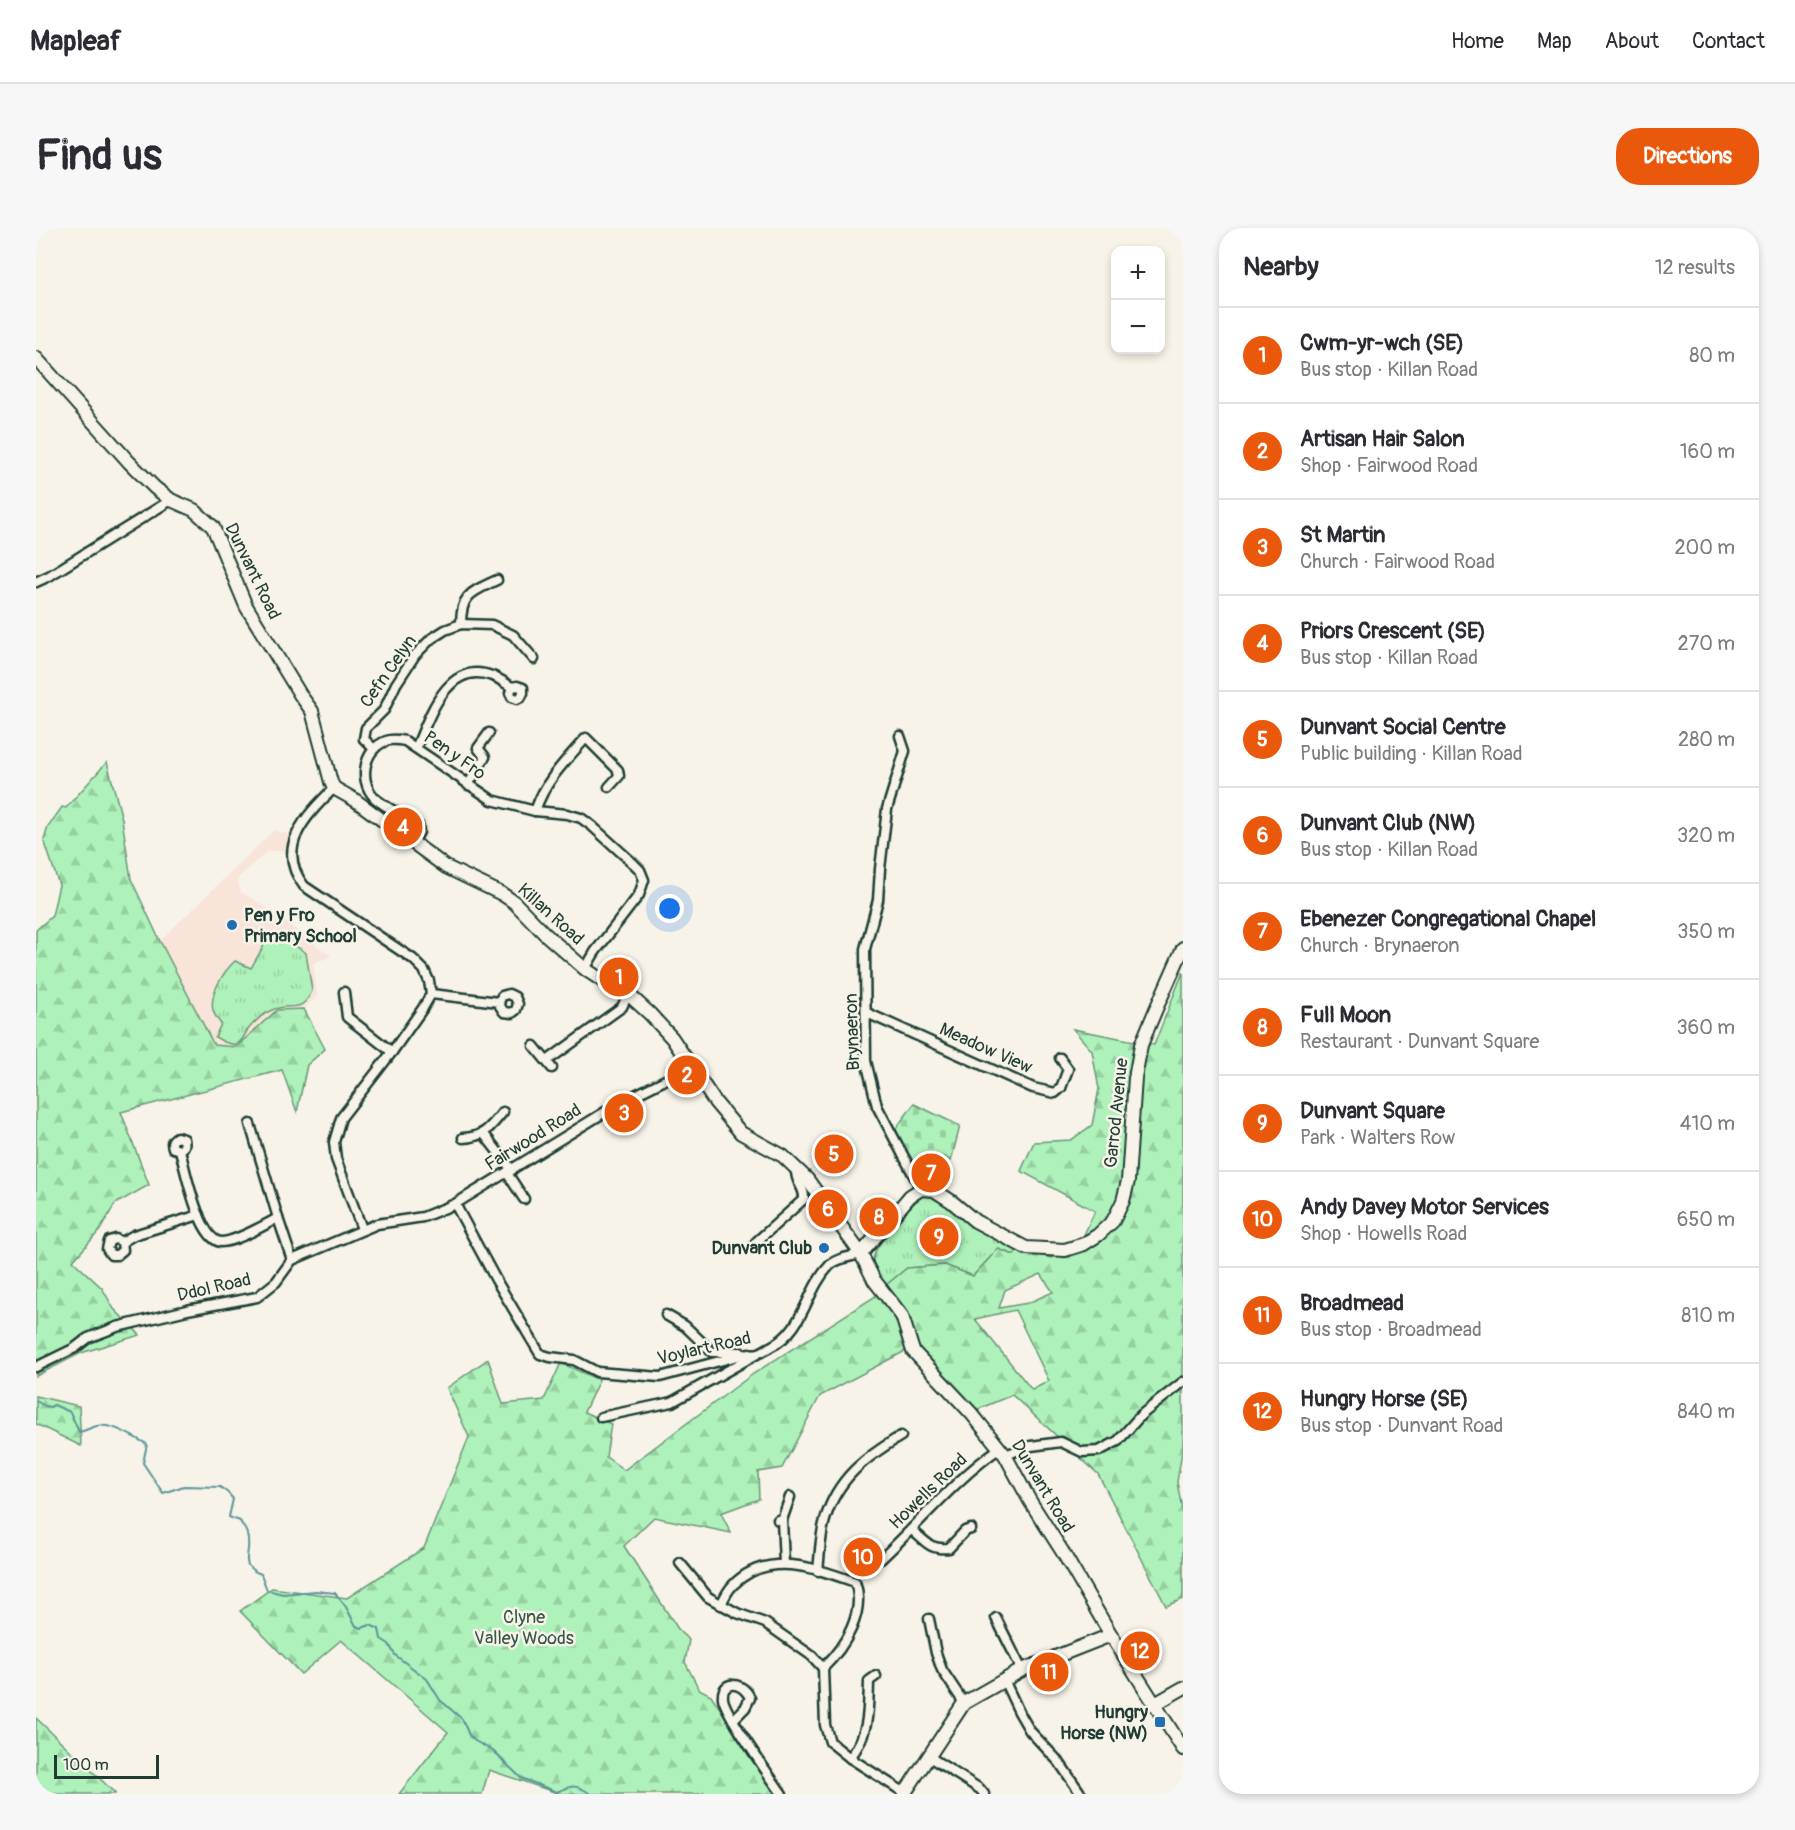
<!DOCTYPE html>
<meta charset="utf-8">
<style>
:root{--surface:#fff;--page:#f7f7f7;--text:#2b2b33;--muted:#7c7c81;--line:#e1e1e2;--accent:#ea580c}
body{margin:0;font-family:Pangolin,sans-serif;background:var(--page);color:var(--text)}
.controls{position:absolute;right:18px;top:18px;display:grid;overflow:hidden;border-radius:12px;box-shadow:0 3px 9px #0003}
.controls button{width:54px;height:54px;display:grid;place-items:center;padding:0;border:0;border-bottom:2px solid var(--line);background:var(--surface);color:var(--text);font:30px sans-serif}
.scale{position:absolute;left:18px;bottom:15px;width:105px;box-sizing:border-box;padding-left:6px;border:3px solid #1f3d34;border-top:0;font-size:16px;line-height:21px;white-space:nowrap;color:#1f3d34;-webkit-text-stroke:4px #f7f3e8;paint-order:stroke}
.you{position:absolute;left:634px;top:681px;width:21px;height:21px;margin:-15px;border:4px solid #fff;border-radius:50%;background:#1a73e8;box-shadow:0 0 0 9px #1a73e833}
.badge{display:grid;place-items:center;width:39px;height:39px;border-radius:50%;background:var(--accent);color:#fff;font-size:20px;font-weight:700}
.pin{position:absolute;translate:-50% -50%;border:3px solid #fff;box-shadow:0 2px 6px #0006}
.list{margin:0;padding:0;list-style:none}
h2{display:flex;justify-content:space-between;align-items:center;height:78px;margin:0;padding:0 24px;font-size:26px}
h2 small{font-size:20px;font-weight:400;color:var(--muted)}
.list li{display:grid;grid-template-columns:39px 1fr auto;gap:18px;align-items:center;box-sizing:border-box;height:96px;padding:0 24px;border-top:2px solid var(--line)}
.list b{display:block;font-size:22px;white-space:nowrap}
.list p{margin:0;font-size:20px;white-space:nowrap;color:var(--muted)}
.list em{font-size:20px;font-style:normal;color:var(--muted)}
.map{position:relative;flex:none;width:1147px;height:1566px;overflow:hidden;border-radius:24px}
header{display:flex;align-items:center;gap:36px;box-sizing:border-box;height:84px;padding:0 30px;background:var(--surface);border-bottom:2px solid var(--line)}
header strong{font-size:28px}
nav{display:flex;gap:33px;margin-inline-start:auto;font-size:21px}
.intro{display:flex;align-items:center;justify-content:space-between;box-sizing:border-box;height:144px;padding:0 36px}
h1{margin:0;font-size:42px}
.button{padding:15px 27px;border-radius:24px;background:var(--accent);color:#fff;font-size:21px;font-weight:700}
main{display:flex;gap:36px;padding:0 36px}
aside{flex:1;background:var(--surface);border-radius:24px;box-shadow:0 3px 9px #0003}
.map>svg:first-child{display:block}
</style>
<header>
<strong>Mapleaf</strong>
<nav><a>Home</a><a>Map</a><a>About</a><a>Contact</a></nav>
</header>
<div class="intro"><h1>Find us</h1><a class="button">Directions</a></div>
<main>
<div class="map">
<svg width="1147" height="1566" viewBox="0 0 1147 1566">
<defs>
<pattern id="grass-tufts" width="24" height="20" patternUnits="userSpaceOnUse" patternTransform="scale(1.5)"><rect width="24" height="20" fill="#aff1ba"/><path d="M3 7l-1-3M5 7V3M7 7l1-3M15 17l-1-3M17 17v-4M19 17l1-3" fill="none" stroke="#96d0a0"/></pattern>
<pattern id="forest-firs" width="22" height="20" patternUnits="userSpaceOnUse" patternTransform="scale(1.5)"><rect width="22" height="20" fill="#aff1ba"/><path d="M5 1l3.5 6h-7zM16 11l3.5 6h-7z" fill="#96d0a0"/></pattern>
<pattern id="cemetery-stones" width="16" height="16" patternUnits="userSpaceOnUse" patternTransform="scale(1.5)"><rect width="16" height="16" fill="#aff1ba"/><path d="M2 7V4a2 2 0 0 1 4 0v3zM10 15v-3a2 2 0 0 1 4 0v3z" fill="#96d0a0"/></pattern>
</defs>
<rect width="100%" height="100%" fill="#f7f3e8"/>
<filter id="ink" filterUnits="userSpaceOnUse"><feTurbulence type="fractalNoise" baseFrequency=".0167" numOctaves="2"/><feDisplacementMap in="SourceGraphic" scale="12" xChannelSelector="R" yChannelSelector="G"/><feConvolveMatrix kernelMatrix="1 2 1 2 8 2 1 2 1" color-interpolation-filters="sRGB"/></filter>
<g filter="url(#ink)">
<path fill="#f8e4d8" d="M238 602 257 608 253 623H231L201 651 205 664 222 674 295 728 277 735 281 768 268 781 241 782 200 819 178 817 124 713Z"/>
<g fill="url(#grass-tufts)" stroke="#679777" stroke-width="1.5">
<path d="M235 705 261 719 270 725 276 763C265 787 255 774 236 782 227 786 217 795 211 803 207 810 206 813 199 817L188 814 179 809 185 796C182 792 178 787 177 782 173 766 188 743 199 733L215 740Z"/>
<path d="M891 966 900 970 941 1001 982 1022 978 1027 962 1021 937 1048 909 1037 871 1040 850 1057C843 1050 837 1042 837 1032 838 1016 877 972 891 966Z"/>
</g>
<g fill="url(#forest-firs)" stroke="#679777" stroke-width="1.5" fill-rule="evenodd">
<path d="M71 534 86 591 95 651 124 713 178 817 200 819 241 782 268 781 289 821 271 837 261 884 246 842 85 884 113 957 79 976 64 1002 37 1033 66 1060 78 1081 104 1107 45 1125 0 1148V702L16 688 23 657 8 612 12 599 26 579 30 580Z"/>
<path d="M1147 744V1218L1141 1254 1147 1286V1371L1130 1378 1062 1246 976 1167 940 1182 873 1121 784 1168 746 1240 722 1244 723 1271 685 1285 695 1305 618 1289 588 1318 644 1404 653 1412 649 1434 663 1461 675 1467 740 1566H524L453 1542 446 1566H363L412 1504 305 1412 265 1446 204 1383 236 1360 311 1370 388 1320 433 1209 411 1160 452 1131 467 1176 508 1172 525 1135 563 1152 548 1184 575 1196 570 1229 588 1242 717 1146 843 1066 850 1057 871 1040 909 1037 937 1048 962 1021 978 1027 982 1022 1015 1030 1045 1013 1059 983 985 943 998 914 1035 912 1056 897 1063 861 1056 823 1037 801 1118 817ZM1005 1046 1017 1064 992 1075 963 1080 969 1062ZM979 1082 1013 1153 996 1162 939 1091Z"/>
<path d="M0 1168 43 1178 45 1218 0 1196Z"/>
<path d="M0 1490 79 1565V1566H0Z"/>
</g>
<path fill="url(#cemetery-stones)" stroke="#679777" stroke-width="1.5" d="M878 876 924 898 915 933 909 929 907 932 897 927 885 948 858 903Z"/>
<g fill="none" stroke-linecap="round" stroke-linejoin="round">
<path stroke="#5a9599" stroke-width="2" d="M0 1173 9 1178 14 1179 18 1177 34 1184 43 1204C50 1203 55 1199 61 1198 78 1195 96 1209 111 1216L107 1235 127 1265 148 1258 184 1259 192 1265 197 1271 193 1289 204 1293C206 1297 210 1302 211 1306 217 1326 200 1337 225 1346L231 1362 247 1366 280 1363 299 1365 310 1379 320 1398 326 1400 334 1397 343 1401 345 1411 353 1416 359 1427 391 1451 404 1472 426 1491 433 1507 439 1513 457 1523 485 1550 521 1564C537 1557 540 1556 555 1566"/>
<g stroke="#1f3d34" stroke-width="13">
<g id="street">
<path d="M0 354 13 348 135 272"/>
<path d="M425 396C425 366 436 364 461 352"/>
<path d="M864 508 869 523 851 581 844 641 842 672 829 721 830 833 841 878 885 961"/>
<path d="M380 520C393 490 411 431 456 448 463 450 470 456 476 459L474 465 476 469 481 471 485 469 487 465V460L481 458 476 459"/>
<path d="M338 521 328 511 330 500 348 482 360 456 379 427 395 411 409 402 425 396 456 397 477 407 498 431"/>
<path d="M432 557 449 529 442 520 453 505"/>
<path d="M298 560C271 587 238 619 268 658L377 731 388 742 393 753 395 766 387 780 356 824 305 890 298 914 300 931 326 1001"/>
<path d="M499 583C509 553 530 532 550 510L582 542 583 548 573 559"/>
<path d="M377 615 383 604 382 597C370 589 346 578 338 569 321 551 329 517 354 512 359 511 364 512 369 513L456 572 499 583 531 586 545 590 556 598 598 636 604 642 608 652 603 667 559 724 549 741"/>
<path d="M308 764 311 789 356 824"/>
<path d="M395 766 463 774 466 768 473 766 479 769 482 776 480 782 476 785 468 784 464 778 463 774"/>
<path d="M831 785 997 860 1019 865 1025 860 1032 841 1024 830"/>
<path d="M498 818 516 840"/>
<path d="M511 833 586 779 592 766"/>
<path d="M214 896 242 990 256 1032"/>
<path d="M448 906 476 942"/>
<path d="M427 910C449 909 454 899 467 884"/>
<path d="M144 922C149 919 149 916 148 911L141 909C136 912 135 914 137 920L144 922C149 941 163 1012 185 1014 200 1014 228 997 242 990"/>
<path d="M471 945 488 971"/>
<path d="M419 976 460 1052 504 1126 514 1129 538 1132 561 1144 624 1149 713 1125C722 1127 726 1124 734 1119 769 1102 769 1063 794 1037 802 1030 814 1029 825 1026"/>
<path d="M86 1014 87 1022 81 1027H75L71 1021 73 1013 80 1011 86 1014 98 1007 163 987"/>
<path d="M720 1014 768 971C769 958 759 956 760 941"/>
<path d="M630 1087 649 1098 676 1124H704"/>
<path d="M0 1139 39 1120 52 1110 81 1099 151 1082 221 1069 240 1054 256 1032 341 996 387 989 419 976 587 873 655 839"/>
<path d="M565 1189 636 1174 721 1126"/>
<path d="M969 1227 995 1218 1025 1214 1046 1224 1063 1223 1082 1213 1105 1187 1147 1154"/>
<path d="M742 1292H746L754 1269"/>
<path d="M746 1292 748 1336"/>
<path d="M876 1302C890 1314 894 1322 913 1320L929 1303 935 1301"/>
<path d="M845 1331C885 1294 919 1251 964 1220"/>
<path d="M644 1335 672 1369 701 1385 729 1395 776 1428 787 1440 789 1497 794 1514 814 1530 869 1565"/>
<path d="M782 1343C784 1326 784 1308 789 1292 801 1250 830 1229 865 1208"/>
<path d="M685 1377C688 1370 692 1362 697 1357 731 1322 779 1340 819 1354 830 1384 809 1419 787 1440"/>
<path d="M960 1390 986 1442"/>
<path d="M893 1391 900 1425 906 1442 928 1475"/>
<path d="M968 1452 983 1484 994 1503 1023 1534 1045 1566"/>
<path d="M697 1492 709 1480 714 1470C707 1453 685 1452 687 1470 688 1484 735 1550 746 1566"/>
<path d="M892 1528 944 1561 948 1566"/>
<path d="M814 1530C834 1504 832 1483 833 1453L840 1448"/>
</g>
</g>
<g stroke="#1f3d34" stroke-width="16">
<g id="secondary">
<path d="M0 130 93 234 119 260 135 272 158 282 177 299 210 378 265 468 276 483 295 554 298 560 319 572 410 639 466 666 478 674 509 706 549 741 573 757 592 766 614 786 636 810 679 874 705 905 747 928 771 951 825 1026 838 1052 866 1088 877 1123 936 1186 969 1227 994 1273 1026 1323 1075 1407 1147 1521"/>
<path d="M825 1026 874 968 885 961 898 962 915 973 939 993 990 1020 1029 1022 1048 1016 1062 1007 1077 993 1087 973 1092 953 1099 850 1105 817 1120 781 1147 720"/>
<path d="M1119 1476 1147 1460"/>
<path d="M868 1566 928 1475 986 1442 1075 1407"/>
</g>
</g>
<use href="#street" stroke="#f7f3e8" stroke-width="8"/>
<use href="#secondary" stroke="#f7f3e8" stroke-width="12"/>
</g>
</g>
<g fill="#1f6fb2" stroke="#f7f3e8" stroke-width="2">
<circle cx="196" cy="697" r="6"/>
<circle cx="788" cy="1020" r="6"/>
<rect x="1118" y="1488" width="12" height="12" rx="3"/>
</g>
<g text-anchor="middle" stroke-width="5" stroke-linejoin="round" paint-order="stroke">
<g font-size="18" fill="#1f3d34" stroke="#f7f3e8">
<text transform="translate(217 343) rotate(64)" y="6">Dunvant Road</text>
<text transform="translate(352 443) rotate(-55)" y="6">Cefn Celyn</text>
<text transform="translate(419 527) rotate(35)" y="6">Pen y Fro</text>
<text transform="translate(515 686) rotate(42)" y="6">Killan Road</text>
<text transform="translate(816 804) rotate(-92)" y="6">Brynaeron</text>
<text transform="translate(950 820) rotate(24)" y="6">Meadow View</text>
<text transform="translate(1080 885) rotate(-84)" y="6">Garrod Avenue</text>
<text transform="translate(497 909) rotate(-32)" y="6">Fairwood Road</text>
<text transform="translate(178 1059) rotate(-13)" y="6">Ddol Road</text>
<text transform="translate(668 1120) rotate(-13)" y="6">Voylart Road</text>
<text transform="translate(1007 1258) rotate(59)" y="6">Dunvant Road</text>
<text transform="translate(892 1263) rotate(-44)" y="6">Howells Road</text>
</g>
<g font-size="18" font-weight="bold" fill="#1f3d34" stroke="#f7f3e8" text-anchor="end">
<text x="208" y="693" text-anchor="start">Pen y Fro<tspan x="208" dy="21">Primary School</tspan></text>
<text x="776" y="1026">Dunvant Club</text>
<text x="1112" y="1490">Hungry<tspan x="1112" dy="21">Horse (NW)</tspan></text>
</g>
<g font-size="18" fill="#355848" stroke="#f7f3e8">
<text x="488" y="1395">Clyne<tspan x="488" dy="21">Valley Woods</tspan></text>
</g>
</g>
</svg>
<div class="controls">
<button>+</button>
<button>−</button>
</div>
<div class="scale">100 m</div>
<div class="you"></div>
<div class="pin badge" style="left:583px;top:749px">1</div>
<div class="pin badge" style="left:651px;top:847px">2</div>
<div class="pin badge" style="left:588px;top:885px">3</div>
<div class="pin badge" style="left:367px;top:599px">4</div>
<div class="pin badge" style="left:798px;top:926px">5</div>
<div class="pin badge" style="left:792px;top:981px">6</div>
<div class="pin badge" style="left:895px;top:945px">7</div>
<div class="pin badge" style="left:843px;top:989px">8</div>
<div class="pin badge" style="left:903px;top:1009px">9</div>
<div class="pin badge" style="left:827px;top:1329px">10</div>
<div class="pin badge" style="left:1013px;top:1444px">11</div>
<div class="pin badge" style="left:1104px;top:1423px">12</div>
</div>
<aside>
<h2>Nearby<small>12 results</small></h2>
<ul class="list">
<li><span class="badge">1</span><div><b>Cwm-yr-wch (SE)</b><p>Bus stop · Killan Road</p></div><em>80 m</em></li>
<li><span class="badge">2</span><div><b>Artisan Hair Salon</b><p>Shop · Fairwood Road</p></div><em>160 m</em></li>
<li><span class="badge">3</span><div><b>St Martin</b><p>Church · Fairwood Road</p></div><em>200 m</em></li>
<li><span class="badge">4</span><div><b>Priors Crescent (SE)</b><p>Bus stop · Killan Road</p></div><em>270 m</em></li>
<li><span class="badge">5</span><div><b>Dunvant Social Centre</b><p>Public building · Killan Road</p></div><em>280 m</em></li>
<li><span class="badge">6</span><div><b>Dunvant Club (NW)</b><p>Bus stop · Killan Road</p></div><em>320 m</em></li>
<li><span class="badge">7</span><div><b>Ebenezer Congregational Chapel</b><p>Church · Brynaeron</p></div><em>350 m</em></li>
<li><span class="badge">8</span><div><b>Full Moon</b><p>Restaurant · Dunvant Square</p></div><em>360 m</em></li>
<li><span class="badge">9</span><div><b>Dunvant Square</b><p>Park · Walters Row</p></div><em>410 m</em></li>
<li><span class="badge">10</span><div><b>Andy Davey Motor Services</b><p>Shop · Howells Road</p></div><em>650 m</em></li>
<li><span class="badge">11</span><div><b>Broadmead</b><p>Bus stop · Broadmead</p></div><em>810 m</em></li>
<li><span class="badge">12</span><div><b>Hungry Horse (SE)</b><p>Bus stop · Dunvant Road</p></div><em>840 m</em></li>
</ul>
</aside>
</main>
